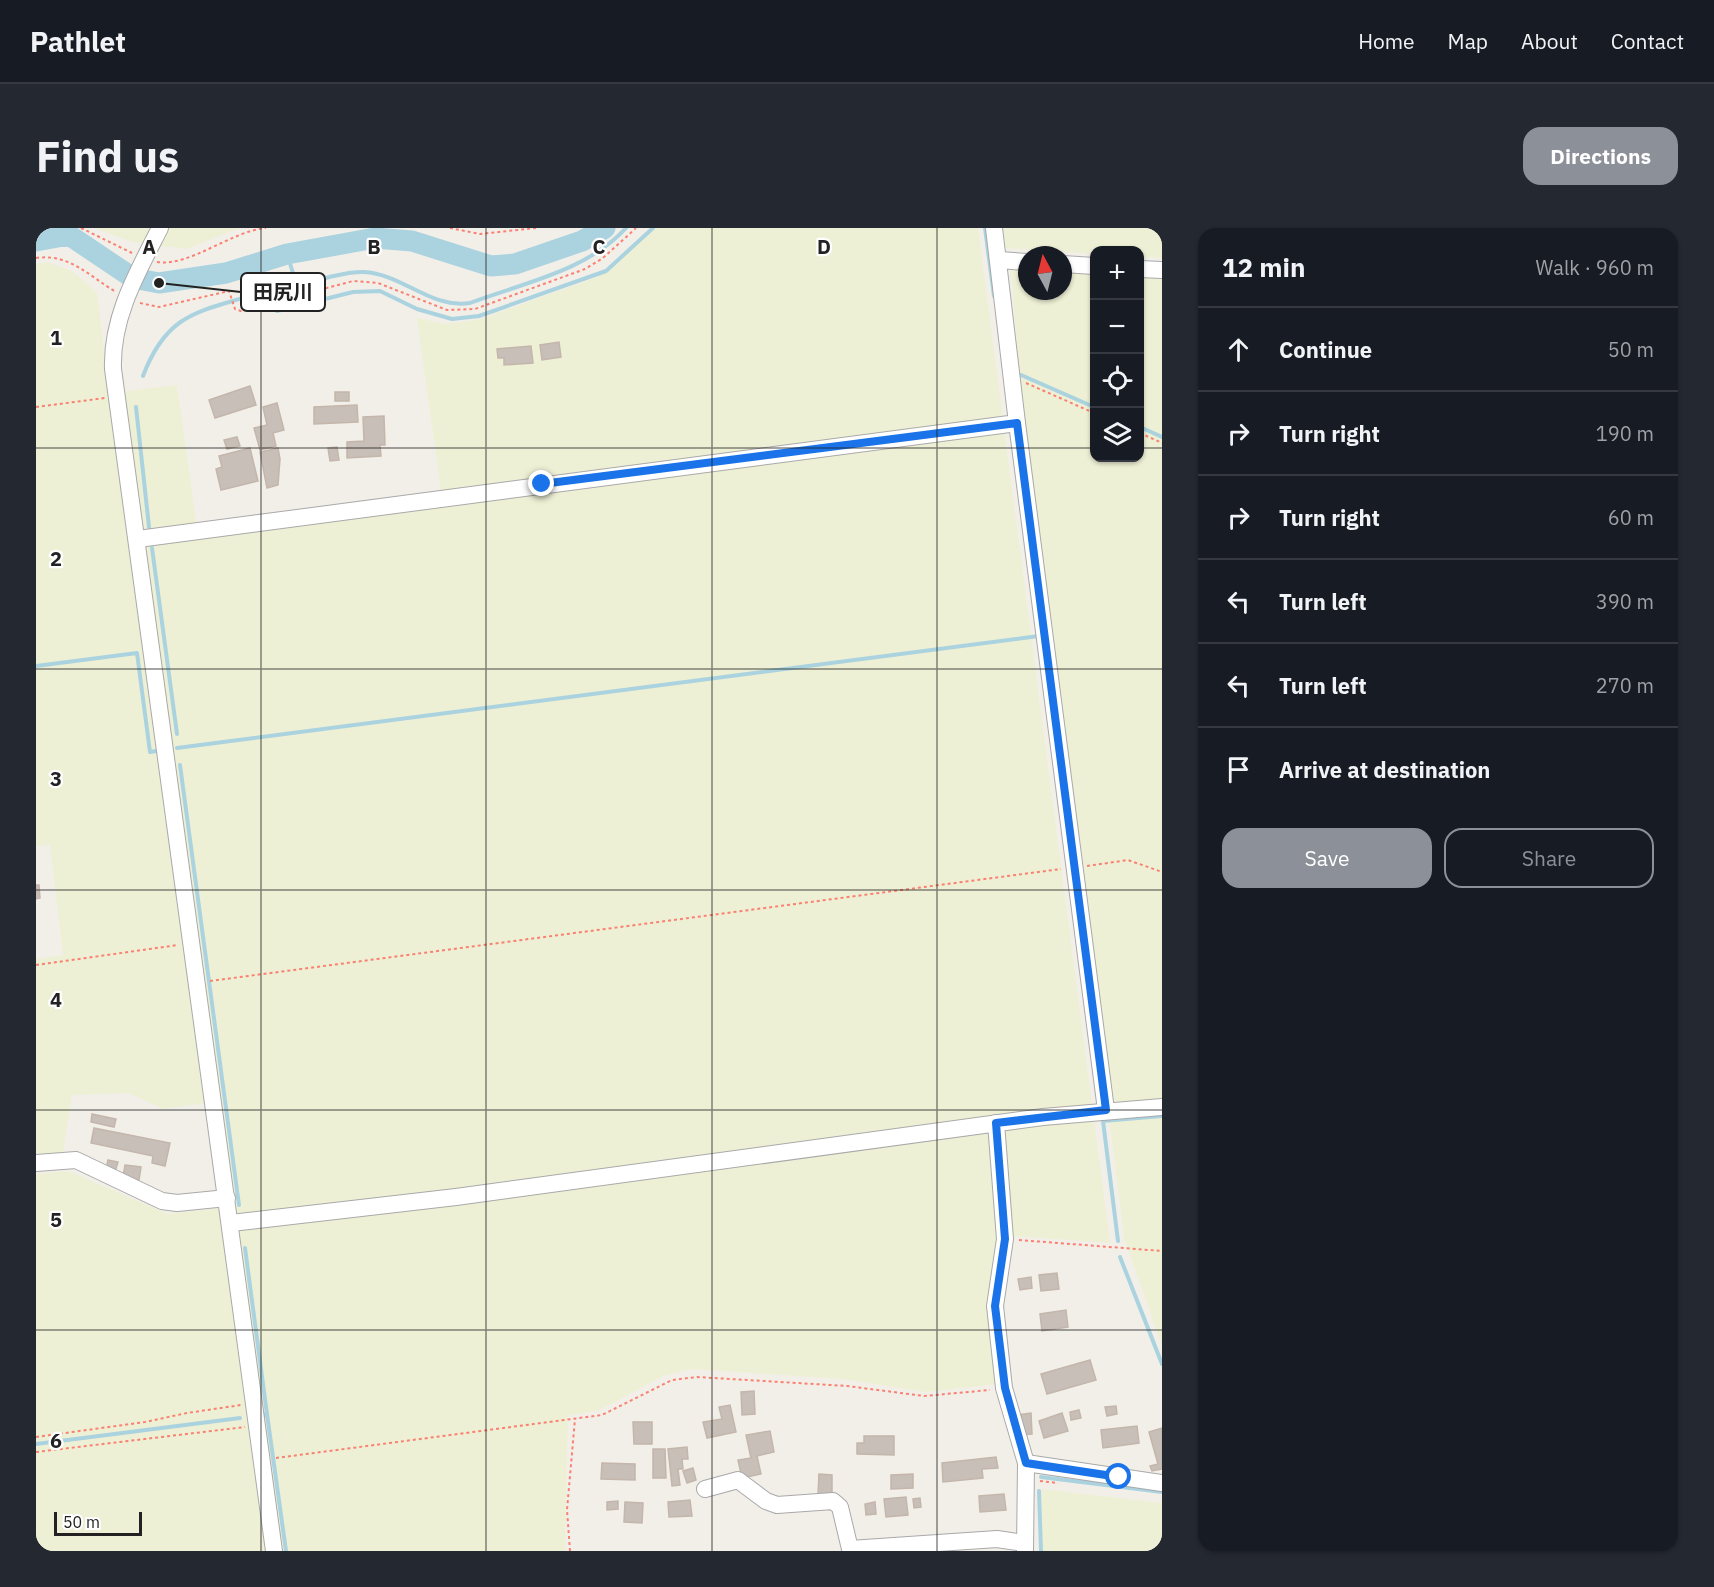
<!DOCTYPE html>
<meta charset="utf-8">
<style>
:root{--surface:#171b24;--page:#242831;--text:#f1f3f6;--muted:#9ea1a6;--line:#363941;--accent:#8c9099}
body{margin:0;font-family:"IBM Plex Sans","Noto Sans JP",sans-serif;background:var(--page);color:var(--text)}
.controls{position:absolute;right:18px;top:18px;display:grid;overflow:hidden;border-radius:12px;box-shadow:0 2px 4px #0004}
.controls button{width:54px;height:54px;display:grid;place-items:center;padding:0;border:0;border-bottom:2px solid var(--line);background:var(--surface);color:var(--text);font:30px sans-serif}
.compass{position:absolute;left:982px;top:18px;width:54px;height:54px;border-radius:50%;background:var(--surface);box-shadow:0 2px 4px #0004;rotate:353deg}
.scale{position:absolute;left:18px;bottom:15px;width:88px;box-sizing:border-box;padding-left:6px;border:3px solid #222;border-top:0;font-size:16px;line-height:21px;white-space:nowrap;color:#222;-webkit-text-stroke:4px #fff;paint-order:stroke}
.stop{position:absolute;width:18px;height:18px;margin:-14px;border:4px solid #1a73e8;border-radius:50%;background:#fff}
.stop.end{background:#1a73e8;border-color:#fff;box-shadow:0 2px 6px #0008}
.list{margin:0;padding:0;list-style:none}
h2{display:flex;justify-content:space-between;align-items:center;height:78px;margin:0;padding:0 24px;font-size:26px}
h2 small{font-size:20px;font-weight:400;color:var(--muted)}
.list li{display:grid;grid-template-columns:39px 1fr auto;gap:18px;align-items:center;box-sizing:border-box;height:84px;padding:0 24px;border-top:2px solid var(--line)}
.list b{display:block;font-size:22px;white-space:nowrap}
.list em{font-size:20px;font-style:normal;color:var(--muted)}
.actions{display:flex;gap:12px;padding:18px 24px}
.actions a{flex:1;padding:14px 0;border:2px solid var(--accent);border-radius:18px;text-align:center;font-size:21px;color:var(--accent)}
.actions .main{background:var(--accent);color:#fff}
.icon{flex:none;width:33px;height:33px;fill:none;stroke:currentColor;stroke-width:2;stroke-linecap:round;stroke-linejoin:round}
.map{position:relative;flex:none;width:1126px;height:1323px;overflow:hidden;border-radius:18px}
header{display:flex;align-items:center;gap:36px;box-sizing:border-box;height:84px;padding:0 30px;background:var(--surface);border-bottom:2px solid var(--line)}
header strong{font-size:28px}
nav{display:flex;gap:33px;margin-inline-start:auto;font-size:21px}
.intro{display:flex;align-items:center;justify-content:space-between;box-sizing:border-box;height:144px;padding:0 36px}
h1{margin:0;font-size:42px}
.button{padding:15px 27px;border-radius:18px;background:var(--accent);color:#fff;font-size:21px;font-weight:700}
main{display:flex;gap:36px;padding:0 36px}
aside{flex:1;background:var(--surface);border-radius:18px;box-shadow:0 2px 4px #0004}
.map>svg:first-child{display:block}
</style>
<header>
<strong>Pathlet</strong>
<nav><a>Home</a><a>Map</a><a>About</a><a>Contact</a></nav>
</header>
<div class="intro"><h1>Find us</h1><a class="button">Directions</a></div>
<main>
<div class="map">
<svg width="1126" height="1323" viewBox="0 0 1126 1323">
<rect width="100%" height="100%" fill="#f2efe9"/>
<g fill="#eef0d5">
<path d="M58 0H204L150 21 96 14Z"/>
<path d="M619 0H942L1074 1015 977 1008 964 1010 963 1156 890 1164 806 1151 655 1141 627 1148 564 1182 532 1188 529 1323H0V946L32 943 132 986 199 978 185 873 127 881 93 865 36 867 27 925 0 928V731L27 727 14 617 0 618V36L11 34 36 43 61 65 73 165 141 157 162 307 407 276 381 90 409 96 442 92 561 49Z"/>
<path d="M967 0H1126V30L1104 29V22H1058V26L969 20Z"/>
<path d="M975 41 991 42V63H1027V44L1058 46V230H1104V49L1126 50V1118L1088 1010 985 171Z"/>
<path d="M1006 1261 1126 1275V1323H1005Z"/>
</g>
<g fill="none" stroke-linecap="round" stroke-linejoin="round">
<g stroke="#aad3df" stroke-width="4">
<path d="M949 0 958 68"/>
<path d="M221 67H228C255 61 303 43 328 44 367 46 394 81 434 75 487 55 551 43 590 0"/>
<path d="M241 83 317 64 344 63 381 81 416 91 443 88 570 43 617 0"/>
<path d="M985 147 1058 179"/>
<path d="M107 148C133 79 170 84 228 63 237 60 247 59 255 55L257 45 251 26"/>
<path d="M100 179 113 299"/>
<path d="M1104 199 1126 209"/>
<path d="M116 320 141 506"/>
<path d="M0 438 101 425 114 524 120 523"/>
<path d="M141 520 1003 408"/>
<path d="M144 537 203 977"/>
<path d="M1082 1013 1067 893 1126 888"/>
<path d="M209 1020 231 1186"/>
<path d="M1084 1029 1126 1136"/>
<path d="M228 1187 231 1186 250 1323"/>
<path d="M0 1216 204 1190"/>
<path d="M1005 1249 1126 1264"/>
<path d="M1003 1263 1005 1323"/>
</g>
<path stroke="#aad3df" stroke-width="21" d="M0 13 33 7 97 50 123 55 190 45 251 26 339 10 376 13 455 38 479 36 546 13 569 0"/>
</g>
<g fill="#c7bfb8" stroke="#c4b6ab" stroke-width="1.5">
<path d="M523 114 525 129 506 132 504 117Z"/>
<path d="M495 118 497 135 468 137V130H462L461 121Z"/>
<path d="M214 158 220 177 179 190 173 172Z"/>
<rect x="299" y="164" width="14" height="9"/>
<path d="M241 175 248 202 237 205 240 218 224 222 218 200 231 197 227 179Z"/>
<path d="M321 177 322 194 278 196V179Z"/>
<path d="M348 188 349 217H344L345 228 311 230V214L328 213 327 189Z"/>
<path d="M201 209 204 218 191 221 188 212Z"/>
<path d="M301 219 303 232 294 233 292 220Z"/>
<path d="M214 220 222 253 185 262 180 241 186 239 183 228Z"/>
<path d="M242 220 244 231 242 257 231 260 224 224Z"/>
<path d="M0 657H3L4 670 0 671Z"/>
<path d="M56 886 80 891 78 899 55 894Z"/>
<path d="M58 900 134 915 129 938 116 935 117 928 55 915Z"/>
<path d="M72 932 82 934 79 944 70 941Z"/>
<path d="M89 937 105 939 103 952 87 949Z"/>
<path d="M1021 1045 1023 1061 1005 1063 1003 1047Z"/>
<path d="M995 1049 996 1060 984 1062 982 1051Z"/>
<path d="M1030 1082 1032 1099 1006 1103 1004 1086Z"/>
<path d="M1054 1132 1060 1152 1011 1166 1005 1146Z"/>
<path d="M718 1163 719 1186 706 1187 705 1164Z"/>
<path d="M694 1177 700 1204 671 1210 667 1194 686 1191 683 1179Z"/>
<path d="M1080 1178 1081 1186 1071 1188 1069 1179Z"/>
<path d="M1043 1182 1045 1190 1035 1192 1034 1184Z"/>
<path d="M995 1185 996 1206 984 1207 982 1187Z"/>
<path d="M1026 1185 1032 1203 1008 1210 1003 1193Z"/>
<path d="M597 1194H616V1216H598Z"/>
<path d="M1101 1198 1103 1215 1067 1220 1065 1202Z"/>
<path d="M1126 1200V1241L1116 1243 1114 1238 1122 1236 1113 1204Z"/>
<path d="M734 1203 738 1224 721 1228 725 1246 706 1250 702 1232 715 1230 710 1207Z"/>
<path d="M828 1208H858V1227L821 1226V1215H828Z"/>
<path d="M651 1219 652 1231H646L647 1241H642L644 1257 636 1258 632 1221Z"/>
<path d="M617 1221H629L630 1250H617Z"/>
<path d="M960 1229 962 1240 946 1241 947 1250 907 1254 906 1235Z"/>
<path d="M566 1235 599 1236V1252L565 1251Z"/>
<path d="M657 1240 660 1252 651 1255 647 1243Z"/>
<path d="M783 1246 796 1247V1266H782Z"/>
<path d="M877 1246V1260L855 1261V1247Z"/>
<path d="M968 1266 970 1282 944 1284 943 1268Z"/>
<path d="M870 1269 872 1287 850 1289 848 1271Z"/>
<path d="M884 1270 885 1279 878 1280 877 1271Z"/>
<path d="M654 1272 656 1288 633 1289 632 1274Z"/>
<path d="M582 1273V1281L571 1282V1274Z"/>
<path d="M589 1274 607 1275 606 1295 588 1294Z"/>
<path d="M839 1274 840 1286 830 1287 829 1276Z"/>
</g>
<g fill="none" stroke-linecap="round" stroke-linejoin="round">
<g stroke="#a9a9a9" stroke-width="18">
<g id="minor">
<path d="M124 0C101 45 75 90 77 141L238 1323"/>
<path d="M963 32 991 34"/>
<path d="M1027 36 1058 38"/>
<path d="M1104 41 1126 42"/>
<path d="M981 195 1070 882"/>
<path d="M102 311 981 195 958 0"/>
<path d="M960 895 969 1011 959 1078 968 1160 990 1235 989 1323"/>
<path d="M0 935 40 932 126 973 141 975 191 970"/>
<path d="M195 995 420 969 1007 889 1126 879"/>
<path d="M990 1235 1126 1255"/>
<path d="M669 1261 702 1252 730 1273 741 1277 797 1273 804 1279 814 1321 961 1311 988 1315"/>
</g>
</g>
<g stroke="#fa8072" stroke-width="2" stroke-dasharray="3 3" stroke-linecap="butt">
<path d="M45 0 96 25"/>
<path d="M414 0 444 6 500 0"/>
<path d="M0 30C33 25 53 48 80 64"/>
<path d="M121 34C154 39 195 3 230 0"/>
<path d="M104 75 123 79 193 63 199 81 205 83 317 53 342 55 411 82 439 81 549 41 567 30 600 0"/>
<path d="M990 155 1058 185"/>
<path d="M0 179 69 170"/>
<path d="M1104 205 1126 215"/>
<path d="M1051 638 1092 632 1126 644"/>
<path d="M0 737 142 717"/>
<path d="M174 753 1025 641"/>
<path d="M983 1012 1126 1023"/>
<path d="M0 1209 109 1194 151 1185 205 1177"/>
<path d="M0 1224 209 1199"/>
<path d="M240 1230 566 1187 636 1152 661 1149 811 1158 888 1168 954 1162"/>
<path d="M1004 1253 1022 1255"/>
<path d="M534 1323 531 1282 539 1191"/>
</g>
<use href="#minor" stroke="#fff" stroke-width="16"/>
</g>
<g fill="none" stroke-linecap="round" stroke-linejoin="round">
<path stroke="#1a73e8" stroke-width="8" d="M506 256 981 195 1070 882 960 895 969 1011 959 1078 969 1160 990 1235 1083 1249"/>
</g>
<path fill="none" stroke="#222" stroke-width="1.5" stroke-opacity="0.55" d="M225 0V1323M450 0V1323M676 0V1323M901 0V1323M0 220H1058M1104 220H1126M0 441H1126M0 662H1126M0 882H1126M0 1102H1126"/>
<g font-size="20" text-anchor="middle" font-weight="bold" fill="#222" stroke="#fff" stroke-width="4.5" stroke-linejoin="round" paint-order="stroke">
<text x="113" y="26">A</text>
<text x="338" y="26">B</text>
<text x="563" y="26">C</text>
<text x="788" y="26">D</text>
<text x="20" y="117">1</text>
<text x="20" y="338">2</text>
<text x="20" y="558">3</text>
<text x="20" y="779">4</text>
<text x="20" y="999">5</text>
<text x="20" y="1220">6</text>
</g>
<path fill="none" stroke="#222" stroke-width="2" d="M123 55L205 64"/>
<circle fill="#222" stroke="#fff" stroke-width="2" cx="123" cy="55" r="6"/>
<rect fill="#fff" stroke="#222" stroke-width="2" x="205" y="45" width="84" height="38" rx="6"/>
<g font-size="20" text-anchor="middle" font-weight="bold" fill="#222">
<text x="247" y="71">田尻川</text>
</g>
</svg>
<div class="controls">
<button>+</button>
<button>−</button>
<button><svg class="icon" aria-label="locate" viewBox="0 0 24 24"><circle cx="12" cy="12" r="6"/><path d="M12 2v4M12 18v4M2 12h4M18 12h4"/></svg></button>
<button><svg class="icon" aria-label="layers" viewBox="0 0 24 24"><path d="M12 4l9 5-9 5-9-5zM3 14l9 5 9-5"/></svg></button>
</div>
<svg class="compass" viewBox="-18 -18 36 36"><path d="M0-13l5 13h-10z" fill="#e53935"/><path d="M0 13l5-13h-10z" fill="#9ea1a6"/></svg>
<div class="scale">50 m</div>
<div class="stop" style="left:1083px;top:1249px"></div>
<div class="stop end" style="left:506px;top:256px"></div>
</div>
<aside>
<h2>12 min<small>Walk · 960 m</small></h2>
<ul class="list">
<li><svg class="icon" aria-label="ahead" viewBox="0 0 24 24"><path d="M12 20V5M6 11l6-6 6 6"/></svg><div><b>Continue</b></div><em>50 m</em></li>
<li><svg class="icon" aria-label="right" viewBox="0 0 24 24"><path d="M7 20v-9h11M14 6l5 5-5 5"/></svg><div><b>Turn right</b></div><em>190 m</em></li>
<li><svg class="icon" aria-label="right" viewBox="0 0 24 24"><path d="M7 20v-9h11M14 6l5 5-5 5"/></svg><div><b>Turn right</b></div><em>60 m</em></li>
<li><svg class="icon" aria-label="left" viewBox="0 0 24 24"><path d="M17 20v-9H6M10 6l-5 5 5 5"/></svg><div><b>Turn left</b></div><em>390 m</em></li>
<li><svg class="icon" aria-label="left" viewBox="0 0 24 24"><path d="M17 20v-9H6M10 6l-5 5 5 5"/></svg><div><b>Turn left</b></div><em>270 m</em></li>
<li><svg class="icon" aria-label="arrive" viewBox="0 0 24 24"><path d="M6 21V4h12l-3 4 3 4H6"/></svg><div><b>Arrive at destination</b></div></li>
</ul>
<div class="actions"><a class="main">Save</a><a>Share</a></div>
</aside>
</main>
